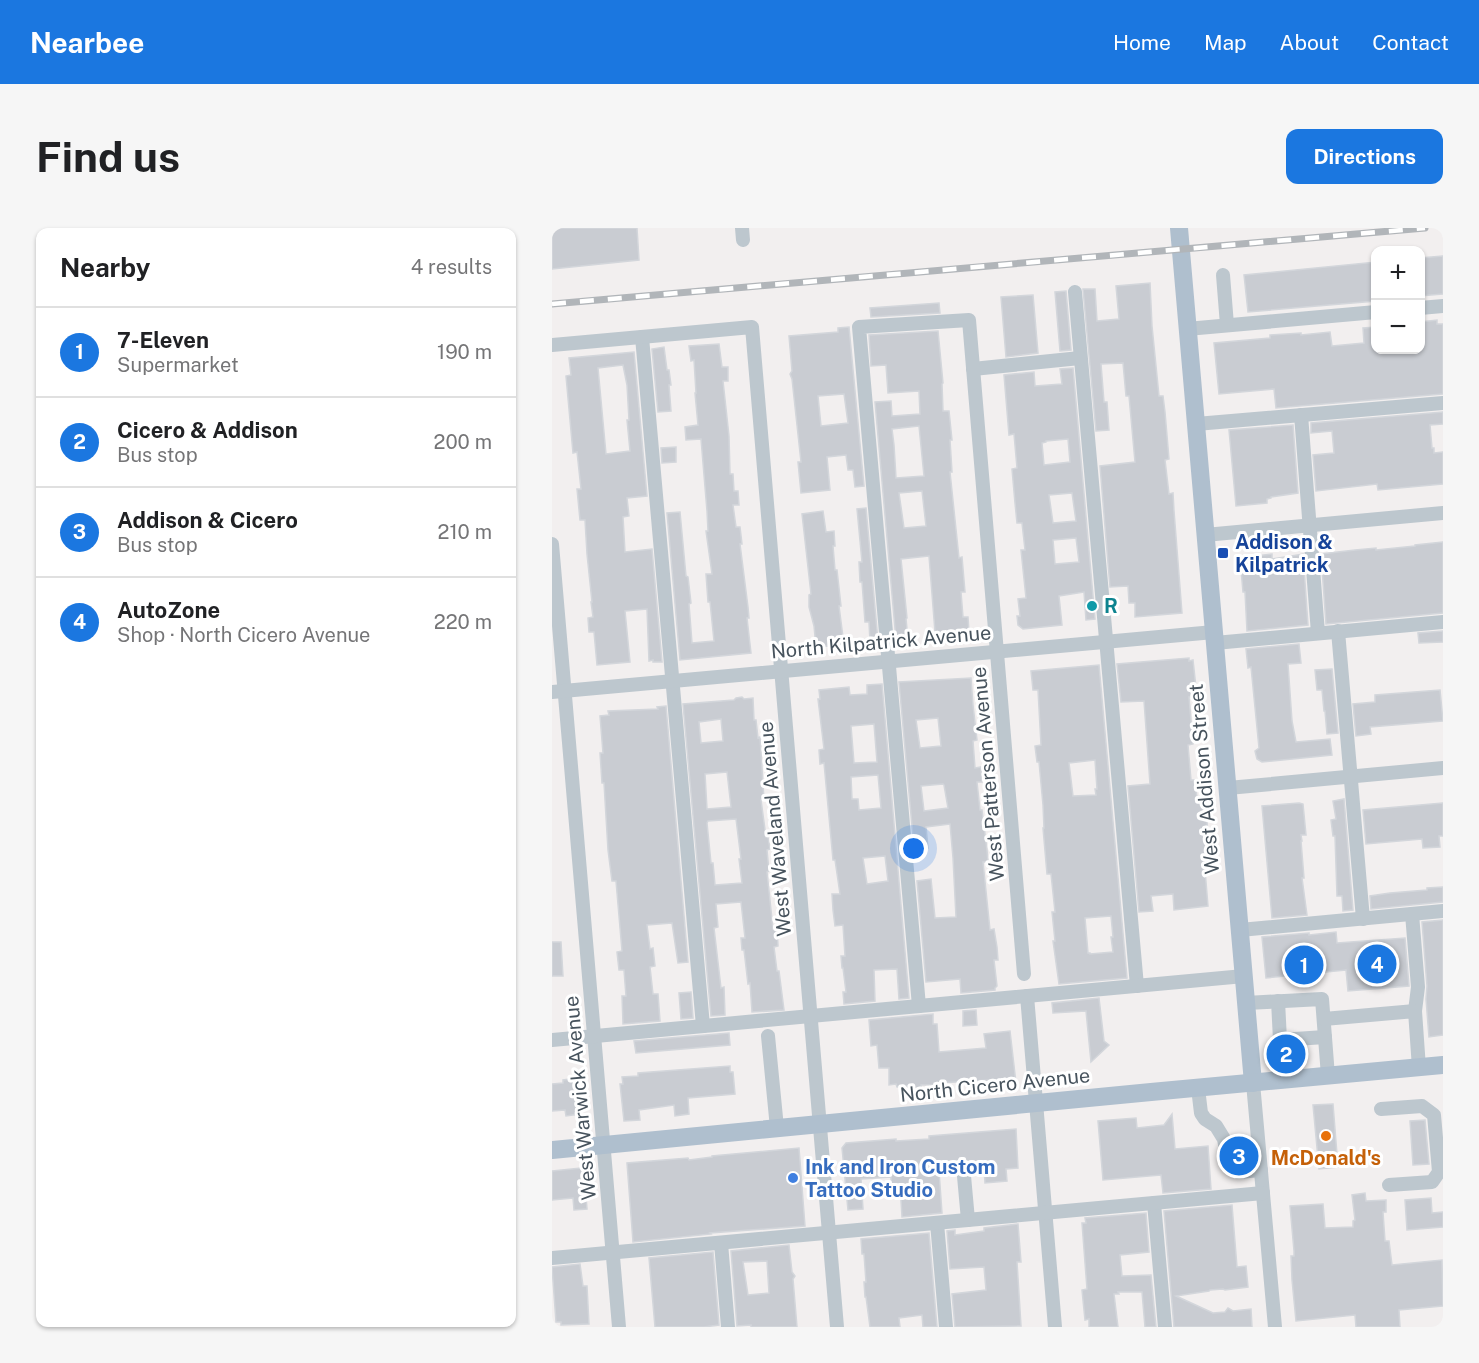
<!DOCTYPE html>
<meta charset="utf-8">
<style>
:root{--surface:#fff;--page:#f6f6f6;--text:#202124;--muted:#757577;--line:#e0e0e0;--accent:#1b77e0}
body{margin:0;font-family:"Public Sans",sans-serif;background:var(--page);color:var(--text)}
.controls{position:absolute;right:18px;top:18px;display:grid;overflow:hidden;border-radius:12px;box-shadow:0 2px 4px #0004}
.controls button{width:54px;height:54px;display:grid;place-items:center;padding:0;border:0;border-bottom:2px solid var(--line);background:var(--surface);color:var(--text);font:30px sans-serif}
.you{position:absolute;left:362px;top:621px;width:21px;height:21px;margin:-15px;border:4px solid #fff;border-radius:50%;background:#1a73e8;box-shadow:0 0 0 9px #1a73e833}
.badge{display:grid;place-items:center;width:39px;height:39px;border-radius:50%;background:var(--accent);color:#fff;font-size:20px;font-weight:700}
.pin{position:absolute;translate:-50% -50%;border:3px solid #fff;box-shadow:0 2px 6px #0006}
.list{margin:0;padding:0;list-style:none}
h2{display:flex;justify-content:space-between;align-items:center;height:78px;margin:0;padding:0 24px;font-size:26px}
h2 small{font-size:20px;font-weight:400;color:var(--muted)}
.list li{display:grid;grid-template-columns:39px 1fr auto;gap:18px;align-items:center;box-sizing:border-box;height:90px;padding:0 24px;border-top:2px solid var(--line)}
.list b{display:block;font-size:22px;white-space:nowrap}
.list p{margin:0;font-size:20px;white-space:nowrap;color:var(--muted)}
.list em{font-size:20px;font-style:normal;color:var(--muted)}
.map{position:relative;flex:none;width:891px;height:1099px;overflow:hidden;border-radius:12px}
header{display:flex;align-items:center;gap:36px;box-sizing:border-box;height:84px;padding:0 30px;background:var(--accent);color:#fff}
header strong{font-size:28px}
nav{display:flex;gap:33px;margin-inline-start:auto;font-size:21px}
.intro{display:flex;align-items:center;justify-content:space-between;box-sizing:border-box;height:144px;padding:0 36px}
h1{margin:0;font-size:42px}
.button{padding:15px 27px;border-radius:12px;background:var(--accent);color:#fff;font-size:21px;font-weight:700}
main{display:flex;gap:36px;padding:0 36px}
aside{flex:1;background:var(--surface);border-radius:12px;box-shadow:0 2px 4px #0004}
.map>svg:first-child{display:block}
</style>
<header>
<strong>Nearbee</strong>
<nav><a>Home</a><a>Map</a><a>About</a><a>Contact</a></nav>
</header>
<div class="intro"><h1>Find us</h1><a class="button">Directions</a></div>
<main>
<aside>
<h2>Nearby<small>4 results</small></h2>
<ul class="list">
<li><span class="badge">1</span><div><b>7-Eleven</b><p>Supermarket</p></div><em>190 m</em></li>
<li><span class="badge">2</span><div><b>Cicero &amp; Addison</b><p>Bus stop</p></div><em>200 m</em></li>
<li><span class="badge">3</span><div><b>Addison &amp; Cicero</b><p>Bus stop</p></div><em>210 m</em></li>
<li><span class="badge">4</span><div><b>AutoZone</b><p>Shop · North Cicero Avenue</p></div><em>220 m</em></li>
</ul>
</aside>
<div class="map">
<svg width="891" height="1099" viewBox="0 0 891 1099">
<rect width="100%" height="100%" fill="#f2efef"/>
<g fill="#c9ccd2" stroke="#d3d6db" stroke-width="1.5" fill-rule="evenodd">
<path d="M0 0H85L87 32 0 41Z"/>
<path d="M891 28V66L868 68V30Z"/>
<path d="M824 34V73L696 84 692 47Z"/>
<path d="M598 55 600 98 607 168H611L613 184 617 231 613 232 617 266 621 265 622 283 630 385 583 389V375H577L576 358 558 359 548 238 583 234 577 168H574L571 135 549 136 552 174H555L557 202 544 203 531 61H543L545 93 567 91 564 58Z"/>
<path d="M514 63 519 122 508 123 503 64Z"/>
<path d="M481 67 486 125 454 129 449 69Z"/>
<path d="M387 75 388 85 319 89 318 80Z"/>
<path d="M885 92V96H891V166L724 180 722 161 667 166 662 115 718 110V107L749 105V107L778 104 780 118 812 115 811 100 824 99V122H868V94Z"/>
<path d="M297 99 312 258 303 259 301 242H296L294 227 275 229 278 262 249 265 246 234H249L240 151 238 146 240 143 237 108 286 104V100ZM292 166 296 195 269 198 266 168Z"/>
<path d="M386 103 391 155 390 156 391 183H397L400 212H398L400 244H398L407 330 410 329 413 364H409L411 389H416L417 404 388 406V404H383L377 328 349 331 355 390 354 391 356 411 344 412 323 174 339 173 340 188 368 186 367 163 336 165 334 137 319 138 317 107ZM367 198 372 248 344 250 342 217 340 201ZM370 263 374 298 352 300 347 265Z"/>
<path d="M167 116 170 139H176V153H171L177 208 178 246H181L182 263H186L187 277H181L184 299H188L190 316H188L196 379 197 390H195L199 425 128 432 115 285 128 284 134 348 136 349 139 375 137 376 140 415 162 413 158 374H156L154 346H160L154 303H156L155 283 149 211 134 212 133 199 146 197 143 165H144L142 132 139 133 137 118Z"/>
<path d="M112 119 115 142H117L119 157H117L119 183 106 184 100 121Z"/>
<path d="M82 124 95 268 75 270 77 288 71 289 73 324 100 321 110 434H101V432L97 433 95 381 73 383 78 434 45 437 42 404H37L36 390 41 389 39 374H40L35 326 33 292H28L25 261H29L25 224 21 225 14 148 19 147 17 130ZM71 137 75 157 77 192H75L78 223 54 226 46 140Z"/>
<path d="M521 140 543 391 534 392 532 364 507 368 510 397 471 401 466 397 465 388H468L466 371 474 370 469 322H473L470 295H465L463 275 460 241 465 240 462 206 457 207 452 147 482 144 483 158 510 156 508 141ZM516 211 518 234 492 237 490 215 494 214V213ZM520 265 524 293 501 295 497 267ZM524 310 527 334 503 336 501 312Z"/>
<path d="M891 184V196L878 197 880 220H882V225L891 224V256L826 262 825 256 764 263 761 227 782 225 780 203 759 205V195Z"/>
<path d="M741 197 746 265 719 269V270L715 271V275L684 278 677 202Z"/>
<path d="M124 219V234L110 235 109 220Z"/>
<path d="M314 280 326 413 318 414 317 394H313L310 354H308L307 334H310L305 281Z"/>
<path d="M271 283 274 304 282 303 283 318H281L283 342H285L289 378H287L292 417 264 419 262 398 257 379V367L259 366 250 286Z"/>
<path d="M891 314V385L774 396 769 326 803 322 824 320V322L863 318V317Z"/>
<path d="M720 326V331L751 326 756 397 695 403 693 364H691L688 330Z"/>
<path d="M891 403V414L867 415 866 405Z"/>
<path d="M747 416 749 435 736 436 740 493 744 514 778 511 780 527 710 534 705 531 703 523 707 520 699 439 696 440 694 421Z"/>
<path d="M637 430V433L641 432 645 469H637L641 516 636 517 639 552H643L645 570 653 569 659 642H653L656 678 622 682 621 666 599 668 601 683 587 684 576 558 598 556 592 473 569 474 565 436Z"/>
<path d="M547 437 575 750 507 756 501 713H503L500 684H503L499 646H495L491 600H492L491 577 487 534H485L483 518 489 517 486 462H481L479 443ZM543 532 545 561H543L544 567 521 568 517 535ZM559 688 561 709H559L561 724 538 726V725H536L533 690Z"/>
<path d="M780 441 786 505 775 506 773 483H772L770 462H765L763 442Z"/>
<path d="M419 450 421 477 425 512 421 513 423 540 429 539 430 554H425L428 582H430L435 622 436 634H431L438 702 442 701 445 719 446 732H442L445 758 443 760V762L409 765 408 751 374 754 365 653 379 651 383 690 404 689 401 630 398 596 374 599 376 620H362L347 454ZM386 490 389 518 368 520 364 492ZM391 556 392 557 396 580 372 583 369 558Z"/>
<path d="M330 456 357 770 347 771 345 741 322 742 323 773 292 776 291 764H294L291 740H290L289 728H293L291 697 283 698 281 682 280 666H288L283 632H281L272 535 268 536 267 522 272 521 266 471H268L267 462 297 459 298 467 315 466V457ZM322 496 325 534 302 535 299 498ZM326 547 329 580 307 582 306 571H300L299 549ZM333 628 336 653 315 656 311 630Z"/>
<path d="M888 462 891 493 818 499 819 506 804 508 801 476 823 474V467Z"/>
<path d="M190 469 192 471 201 470 202 492H204L206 510 208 509 212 572H209L214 609H216L218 621 215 622 217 643 215 644 221 701H225L226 718 222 719 225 743H227L232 782 200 784 198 755 196 756 192 722H190L189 710H193L189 674 164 676 166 699 162 700 169 760 172 759 173 787 159 788 131 476 182 472 184 470ZM169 491 171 513 149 515 147 494ZM175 544 179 579 155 581 153 546ZM184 591 189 631H187L190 655 163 657 161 635H159L155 595 156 593Z"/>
<path d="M114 478 136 734 126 735 120 695 95 697 98 721 101 720 103 738 98 739 101 766H106L108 793 71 796 70 768H74L72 742H67L65 724 70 723 64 653H60L56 622 52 555H50L48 525H51L48 488 57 487 56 483 106 481 105 479Z"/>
<path d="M792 571 801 682 791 683 790 668H785L783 608H781L779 592 784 591 781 573Z"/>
<path d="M747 575 751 576 754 607H749L750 613H749L752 650H750L755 687 720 690 710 578Z"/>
<path d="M891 575V608H887L888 619 871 620 870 611 814 616 811 582Z"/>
<path d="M891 659V674L819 681 818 668 838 665 875 662V660Z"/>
<path d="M891 692V807L877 809 874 771 875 758 870 694Z"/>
<path d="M784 704 785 715 853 710 857 758 796 763 794 742 714 750 710 709 757 705V707Z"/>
<path d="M0 714H9L11 748H0Z"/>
<path d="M139 764 141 790 129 791 127 765Z"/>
<path d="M547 770 552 813 557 817 539 834 534 783 501 785 500 775Z"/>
<path d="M424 782 425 797 411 798V783Z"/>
<path d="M381 786V796H385L387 824 434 820 432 806 458 803 464 855 438 858V852L387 855V857H369L370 865 356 866V858L345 859 344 856 337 857V840H327L325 817 319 818 317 792Z"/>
<path d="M177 805 178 817 84 825 82 813Z"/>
<path d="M178 838V844H181L183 866 136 870 137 886 123 888 122 877 87 882 88 892 72 893 68 856H71L70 849 86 848V845Z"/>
<path d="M25 850 28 886 14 888 13 882 0 883V856L11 855V852Z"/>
<path d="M781 876 786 939 767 941 761 877Z"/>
<path d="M620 886 623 921 656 918 659 961 611 965 609 947 551 952 546 893 584 890 585 900 612 897Z"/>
<path d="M873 892 877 936 861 937 858 893Z"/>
<path d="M464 901 466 940 454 941 455 953 433 955 432 940 417 941 412 939 406 942 387 943 390 985 350 989 348 956 339 957V949L309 951 311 981 296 982 290 920 294 915 344 911V913L377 911V908Z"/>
<path d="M247 920 253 998 158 1005 159 1006 81 1014 75 935 136 930 137 932 160 929V928Z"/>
<path d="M29 940 32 943 35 981 22 982 21 970 0 972V943Z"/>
<path d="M813 965 814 973 834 972V984H831L833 1013H837L840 1037 890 1032 891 1078 847 1082 848 1099H804L803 1087 744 1093 740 1052 739 1028H742V1023L738 978 771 976 773 1000 801 999V993L803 992 800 967Z"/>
<path d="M879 970 880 985 891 984V999L855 1002 853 972Z"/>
<path d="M680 977 685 1039 694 1038 696 1059 673 1062 671 1061 658 1062 657 1063 624 1068 661 1085 673 1084 676 1080 681 1083 699 1081 700 1099H622L612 983Z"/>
<path d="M594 985 597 1024 568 1027 570 1048 599 1047 604 1099H593L590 1064H566L567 1066H562L566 1099H537V1091L533 1092 530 1062 535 1061 530 995H534L533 990Z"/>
<path d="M466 996 469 1034H465L469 1098 403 1099 400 1066 434 1062 432 1039 398 1041 395 1003 403 1002V1007L432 1003V1000Z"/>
<path d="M377 1005 385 1099H371L370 1087 347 1090 348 1099H318L314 1069H313L312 1054H314L312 1026H310L309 1011Z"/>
<path d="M237 1017 240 1044 243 1048 241 1051 245 1099H199V1097L185 1098 179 1023ZM215 1033 217 1065 196 1067 191 1034Z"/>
<path d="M161 1024 167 1097 152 1099H103L97 1030Z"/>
<path d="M28 1036 31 1058H35L37 1096 9 1097V1094H4L0 1039Z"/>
</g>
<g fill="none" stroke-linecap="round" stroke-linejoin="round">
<g stroke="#bdc7ce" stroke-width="14">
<path d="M190 0 191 12"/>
<path d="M671 47 675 97"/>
<path d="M523 64 585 758"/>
<path d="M868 80 891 78"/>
<path d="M635 101 824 84"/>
<path d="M90 109 151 798"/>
<path d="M0 117 200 99 285 1099"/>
<path d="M421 141 528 130"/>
<path d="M749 187 766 405"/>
<path d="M644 196 891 175"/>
<path d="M653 307 891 285"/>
<path d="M0 316 67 1099"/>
<path d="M786 403 811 691"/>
<path d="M663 415 891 394"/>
<path d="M0 464 662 404"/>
<path d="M676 560 891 540"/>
<path d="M860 686 866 759 863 783"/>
<path d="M688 702 891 683"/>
<path d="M475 768 503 1099"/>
<path d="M726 773 728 812 773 809"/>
<path d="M694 775 770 771 776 848"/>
<path d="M367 778 307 99 417 92 472 746"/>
<path d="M772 791 863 783 867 840"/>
<path d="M216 808 225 900"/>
<path d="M0 812 692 748"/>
<path d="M701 855 723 1099"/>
<path d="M646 860 649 885 653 891 664 898 672 911 677 938 686 944 709 942"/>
<path d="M829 881 870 878 882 887 887 944 880 954 837 957"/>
<path d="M412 948 416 992"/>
<path d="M602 975 613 1099"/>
<path d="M385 995 394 1099"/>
<path d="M169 1015 176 1099"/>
<path d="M0 1030 711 965"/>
</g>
<g stroke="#afbfce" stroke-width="18">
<path d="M627 0 701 855"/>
<path d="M0 922 599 864 891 837"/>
</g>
<g stroke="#b1b5b9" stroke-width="7">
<path id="rail" d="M0 76 873 0"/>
</g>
<use href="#rail" stroke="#fff" stroke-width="4.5" stroke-dasharray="14" stroke-linecap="butt"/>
</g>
<rect fill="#1a4fb4" stroke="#fff" stroke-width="2" x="665" y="319" width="12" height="12" rx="3"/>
<circle fill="#0f9aa8" stroke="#fff" stroke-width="2" cx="540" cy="378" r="6"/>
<circle fill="#e8710a" stroke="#fff" stroke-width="2" cx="774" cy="908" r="6"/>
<circle fill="#3f7fe0" stroke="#fff" stroke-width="2" cx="241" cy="950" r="6"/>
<g text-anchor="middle" stroke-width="6" stroke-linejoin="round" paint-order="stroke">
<g font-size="20" font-weight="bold" fill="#164399" stroke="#fff" text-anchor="start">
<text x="683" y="321">Addison &amp;<tspan x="683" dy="23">Kilpatrick</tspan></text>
</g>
<g font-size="20" font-weight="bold" fill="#0d838f" stroke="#fff" text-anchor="start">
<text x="552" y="385">R</text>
</g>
<g font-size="20" fill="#47535d" stroke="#fff">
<text transform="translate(329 414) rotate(-5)" y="7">North Kilpatrick Avenue</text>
<text transform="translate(436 546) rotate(-95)" y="7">West Patterson Avenue</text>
<text transform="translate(652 551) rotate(-95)" y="7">West Addison Street</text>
<text transform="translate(223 601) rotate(-95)" y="7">West Waveland Avenue</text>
<text transform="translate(443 857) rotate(-6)" y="7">North Cicero Avenue</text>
<text transform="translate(28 870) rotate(-95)" y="7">West Warwick Avenue</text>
</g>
<g font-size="20" font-weight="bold" fill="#c56008" stroke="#fff">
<text x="774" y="937">McDonald's</text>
</g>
<g font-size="20" font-weight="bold" fill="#366cbe" stroke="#fff" text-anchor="start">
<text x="253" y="946">Ink and Iron Custom<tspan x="253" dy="23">Tattoo Studio</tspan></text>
</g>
</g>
</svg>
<div class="controls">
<button>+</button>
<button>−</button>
</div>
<div class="you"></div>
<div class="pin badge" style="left:752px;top:737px">1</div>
<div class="pin badge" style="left:734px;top:826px">2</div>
<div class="pin badge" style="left:687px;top:928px">3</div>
<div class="pin badge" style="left:825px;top:736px">4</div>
</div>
</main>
